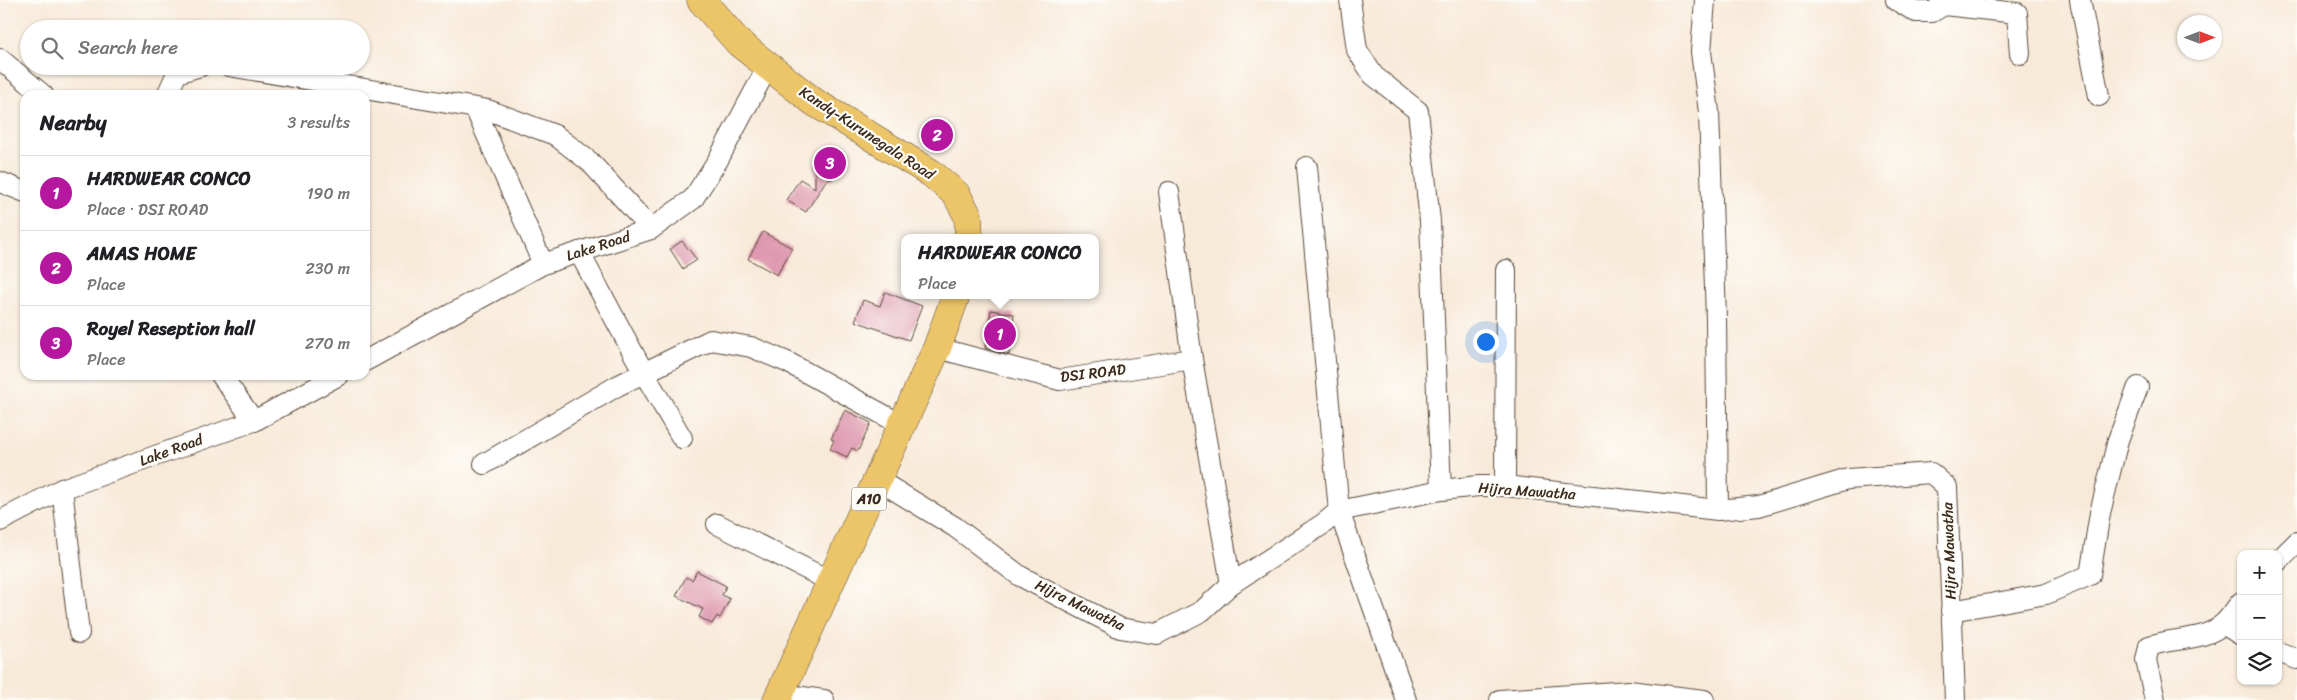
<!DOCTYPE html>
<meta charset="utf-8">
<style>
:root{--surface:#fff;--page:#f2f2f2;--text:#202124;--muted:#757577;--line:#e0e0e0;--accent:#b5179e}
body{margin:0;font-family:Sriracha,sans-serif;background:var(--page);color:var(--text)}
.controls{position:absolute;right:15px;bottom:15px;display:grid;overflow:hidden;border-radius:10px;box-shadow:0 1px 4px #0004}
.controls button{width:45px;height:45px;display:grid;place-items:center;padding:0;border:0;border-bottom:1px solid var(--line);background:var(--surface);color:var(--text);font:25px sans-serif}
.compass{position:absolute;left:2177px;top:15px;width:45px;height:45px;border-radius:50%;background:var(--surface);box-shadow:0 1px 4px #0004;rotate:90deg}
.you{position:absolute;left:1485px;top:341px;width:18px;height:18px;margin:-12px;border:4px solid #fff;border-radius:50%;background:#1a73e8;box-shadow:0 0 0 8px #1a73e833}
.badge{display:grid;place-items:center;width:32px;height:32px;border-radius:50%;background:var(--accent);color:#fff;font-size:16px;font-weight:700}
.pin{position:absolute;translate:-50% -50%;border:2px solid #fff;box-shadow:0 1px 5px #0006}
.popup{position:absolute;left:901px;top:234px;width:198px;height:65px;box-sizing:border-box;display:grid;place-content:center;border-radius:10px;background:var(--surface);filter:drop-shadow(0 1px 4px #0005);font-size:16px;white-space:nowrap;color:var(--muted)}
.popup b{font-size:19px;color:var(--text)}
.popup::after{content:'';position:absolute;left:50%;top:100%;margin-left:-10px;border:10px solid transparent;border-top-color:var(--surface)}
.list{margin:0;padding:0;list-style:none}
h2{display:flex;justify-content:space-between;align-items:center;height:65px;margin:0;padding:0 20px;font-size:21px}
h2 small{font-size:16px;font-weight:400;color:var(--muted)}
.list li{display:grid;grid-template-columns:32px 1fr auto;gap:15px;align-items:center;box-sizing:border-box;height:75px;padding:0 20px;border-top:1px solid var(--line)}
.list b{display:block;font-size:19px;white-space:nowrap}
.list p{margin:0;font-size:16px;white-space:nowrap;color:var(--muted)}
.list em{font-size:16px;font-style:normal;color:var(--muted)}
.icon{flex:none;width:28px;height:28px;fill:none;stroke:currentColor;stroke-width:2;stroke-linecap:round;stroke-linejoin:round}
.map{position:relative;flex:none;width:2297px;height:700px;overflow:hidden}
.search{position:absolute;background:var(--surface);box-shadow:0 1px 4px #0004;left:20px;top:20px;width:350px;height:55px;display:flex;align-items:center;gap:12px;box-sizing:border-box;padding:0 18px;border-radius:28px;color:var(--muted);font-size:19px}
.panel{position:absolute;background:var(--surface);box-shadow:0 1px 4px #0004;left:20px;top:90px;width:350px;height:290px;border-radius:15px}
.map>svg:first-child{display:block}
</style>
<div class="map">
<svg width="2297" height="700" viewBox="0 0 2297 700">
<rect width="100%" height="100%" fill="#fdfcf7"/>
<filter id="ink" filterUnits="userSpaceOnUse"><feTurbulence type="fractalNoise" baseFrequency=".02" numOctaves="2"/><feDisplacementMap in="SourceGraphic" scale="10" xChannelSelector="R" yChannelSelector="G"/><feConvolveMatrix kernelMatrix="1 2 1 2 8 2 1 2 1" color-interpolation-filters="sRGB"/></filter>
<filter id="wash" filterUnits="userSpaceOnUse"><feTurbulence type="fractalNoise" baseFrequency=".0096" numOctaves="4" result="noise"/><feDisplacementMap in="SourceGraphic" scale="20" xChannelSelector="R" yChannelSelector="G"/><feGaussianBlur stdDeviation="1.12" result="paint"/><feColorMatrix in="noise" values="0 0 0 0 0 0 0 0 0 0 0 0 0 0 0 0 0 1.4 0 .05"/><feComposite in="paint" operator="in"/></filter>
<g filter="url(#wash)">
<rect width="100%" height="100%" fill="#f8ead9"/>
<g id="blocks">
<g fill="#de98af">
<path d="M827 148 845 162 832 179H827L806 212 786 200 800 179 815 188V164Z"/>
<path d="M763 232 792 248 777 275 748 259Z"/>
<path d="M682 241 697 260 683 269 670 249Z"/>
<path d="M885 292 922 306 909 340 855 321 863 300 880 306Z"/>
<path d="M991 310 1014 314 1009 355 985 348Z"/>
<path d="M845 410 871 423 858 451 852 448 847 457 830 449 834 440 831 439Z"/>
<path d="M697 571 726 586 722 595 730 599 720 618 717 616 712 624 699 617 703 609 676 596 686 577 692 580Z"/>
</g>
</g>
</g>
<g filter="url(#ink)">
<use href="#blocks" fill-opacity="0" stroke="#57473a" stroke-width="1"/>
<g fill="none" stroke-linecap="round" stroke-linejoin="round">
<g stroke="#57473a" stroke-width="22">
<g id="street">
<path d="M1350 0 1357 50 1373 75 1418 111 1430 221 1441 490"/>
<path d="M1705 0 1701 52 1709 112 1716 318 1718 510"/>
<path d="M1896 0 1916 12H1932L1944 5 2017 13 2020 54"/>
<path d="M2080 0 2099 96"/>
<path d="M0 59 43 95"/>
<path d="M229 66 488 110 555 135 590 162 651 229"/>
<path d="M167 95 177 73 201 66"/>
<path d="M475 108 543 264"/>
<path d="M1307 167 1339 511 1406 700"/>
<path d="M0 182 25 192"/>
<path d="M1169 192 1192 359 1231 584"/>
<path d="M579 252 644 373 682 438"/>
<path d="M937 348 1060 380 1192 359"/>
<path d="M365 361 543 264 651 229 693 199 718 160 768 66"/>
<path d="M221 375 254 421"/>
<path d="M484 464 617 386 711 340 751 347 787 362 902 425"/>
<path d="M878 480 955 527 1020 576 1120 628 1157 634 1202 611 1231 584 1323 524 1339 511 1441 490 1479 486H1505L1718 510 1759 506 1848 479 1931 473 1947 487 1955 700"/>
<path d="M1505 486 1506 270"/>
<path d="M62 489 79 633"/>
<path d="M0 521 62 489 254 421 339 375"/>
<path d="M717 524 832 582"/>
<path d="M2278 561 2297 542"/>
<path d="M1951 611 2046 594 2090 575 2100 513 2118 440 2138 387"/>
<path d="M2223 624 2241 635"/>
<path d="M2278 652 2297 659"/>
<path d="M780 694 824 700"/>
<path d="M1500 700 1629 691 1704 700"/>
<path d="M2155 700 2146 660 2149 646C2173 637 2203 642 2223 624 2230 618 2235 609 2241 602"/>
</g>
</g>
<g stroke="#57473a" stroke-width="29">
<g id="highway">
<path d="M701 0 739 43 814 102 931 173 956 194 968 216 969 238"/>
<path d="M777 700 937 348 956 295"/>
</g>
</g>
<use href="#street" stroke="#fff" stroke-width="20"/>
<use href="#highway" stroke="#edc569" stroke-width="28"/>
</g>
</g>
<g text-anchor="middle" stroke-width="4.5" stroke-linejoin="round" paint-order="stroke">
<rect fill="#fdfcf7" stroke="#75695f" stroke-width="1" x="851.5" y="487.5" width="35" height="23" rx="4"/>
<g font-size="14" font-weight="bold" fill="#3b2a1e">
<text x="869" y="504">A10</text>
</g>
<g font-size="15" fill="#3b2a1e" stroke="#fdfcf7">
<text transform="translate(867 133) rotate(33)" y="5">Kandy-Kurunegala Road</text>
<text transform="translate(598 246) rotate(-18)" y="5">Lake Road</text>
<text transform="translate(1093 373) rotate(-7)" y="5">DSI ROAD</text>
<text transform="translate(171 450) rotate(-20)" y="5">Lake Road</text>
<text transform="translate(1527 491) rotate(4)" y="5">Hijra Mawatha</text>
<text transform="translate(1949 551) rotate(-92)" y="5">Hijra Mawatha</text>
<text transform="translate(1080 605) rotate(26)" y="5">Hijra Mawatha</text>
</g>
</g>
</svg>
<div class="controls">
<button>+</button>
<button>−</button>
<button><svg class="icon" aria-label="layers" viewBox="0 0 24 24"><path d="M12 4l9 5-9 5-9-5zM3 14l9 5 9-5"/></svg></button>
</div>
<svg class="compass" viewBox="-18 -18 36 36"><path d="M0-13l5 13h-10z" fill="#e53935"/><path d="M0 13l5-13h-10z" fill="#757577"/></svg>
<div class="you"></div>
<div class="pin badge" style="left:1000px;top:334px">1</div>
<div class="popup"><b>HARDWEAR CONCO</b>Place</div>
<div class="pin badge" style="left:937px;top:135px">2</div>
<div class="pin badge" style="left:830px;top:163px">3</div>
<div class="search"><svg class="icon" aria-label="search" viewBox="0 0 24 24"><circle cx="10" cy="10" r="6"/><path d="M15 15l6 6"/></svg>Search here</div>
<section class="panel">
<h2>Nearby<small>3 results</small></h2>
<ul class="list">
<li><span class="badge">1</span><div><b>HARDWEAR CONCO</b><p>Place · DSI ROAD</p></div><em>190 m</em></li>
<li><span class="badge">2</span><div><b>AMAS HOME</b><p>Place</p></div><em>230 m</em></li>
<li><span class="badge">3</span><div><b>Royel Reseption hall</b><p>Place</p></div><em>270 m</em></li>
</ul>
</section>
</div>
